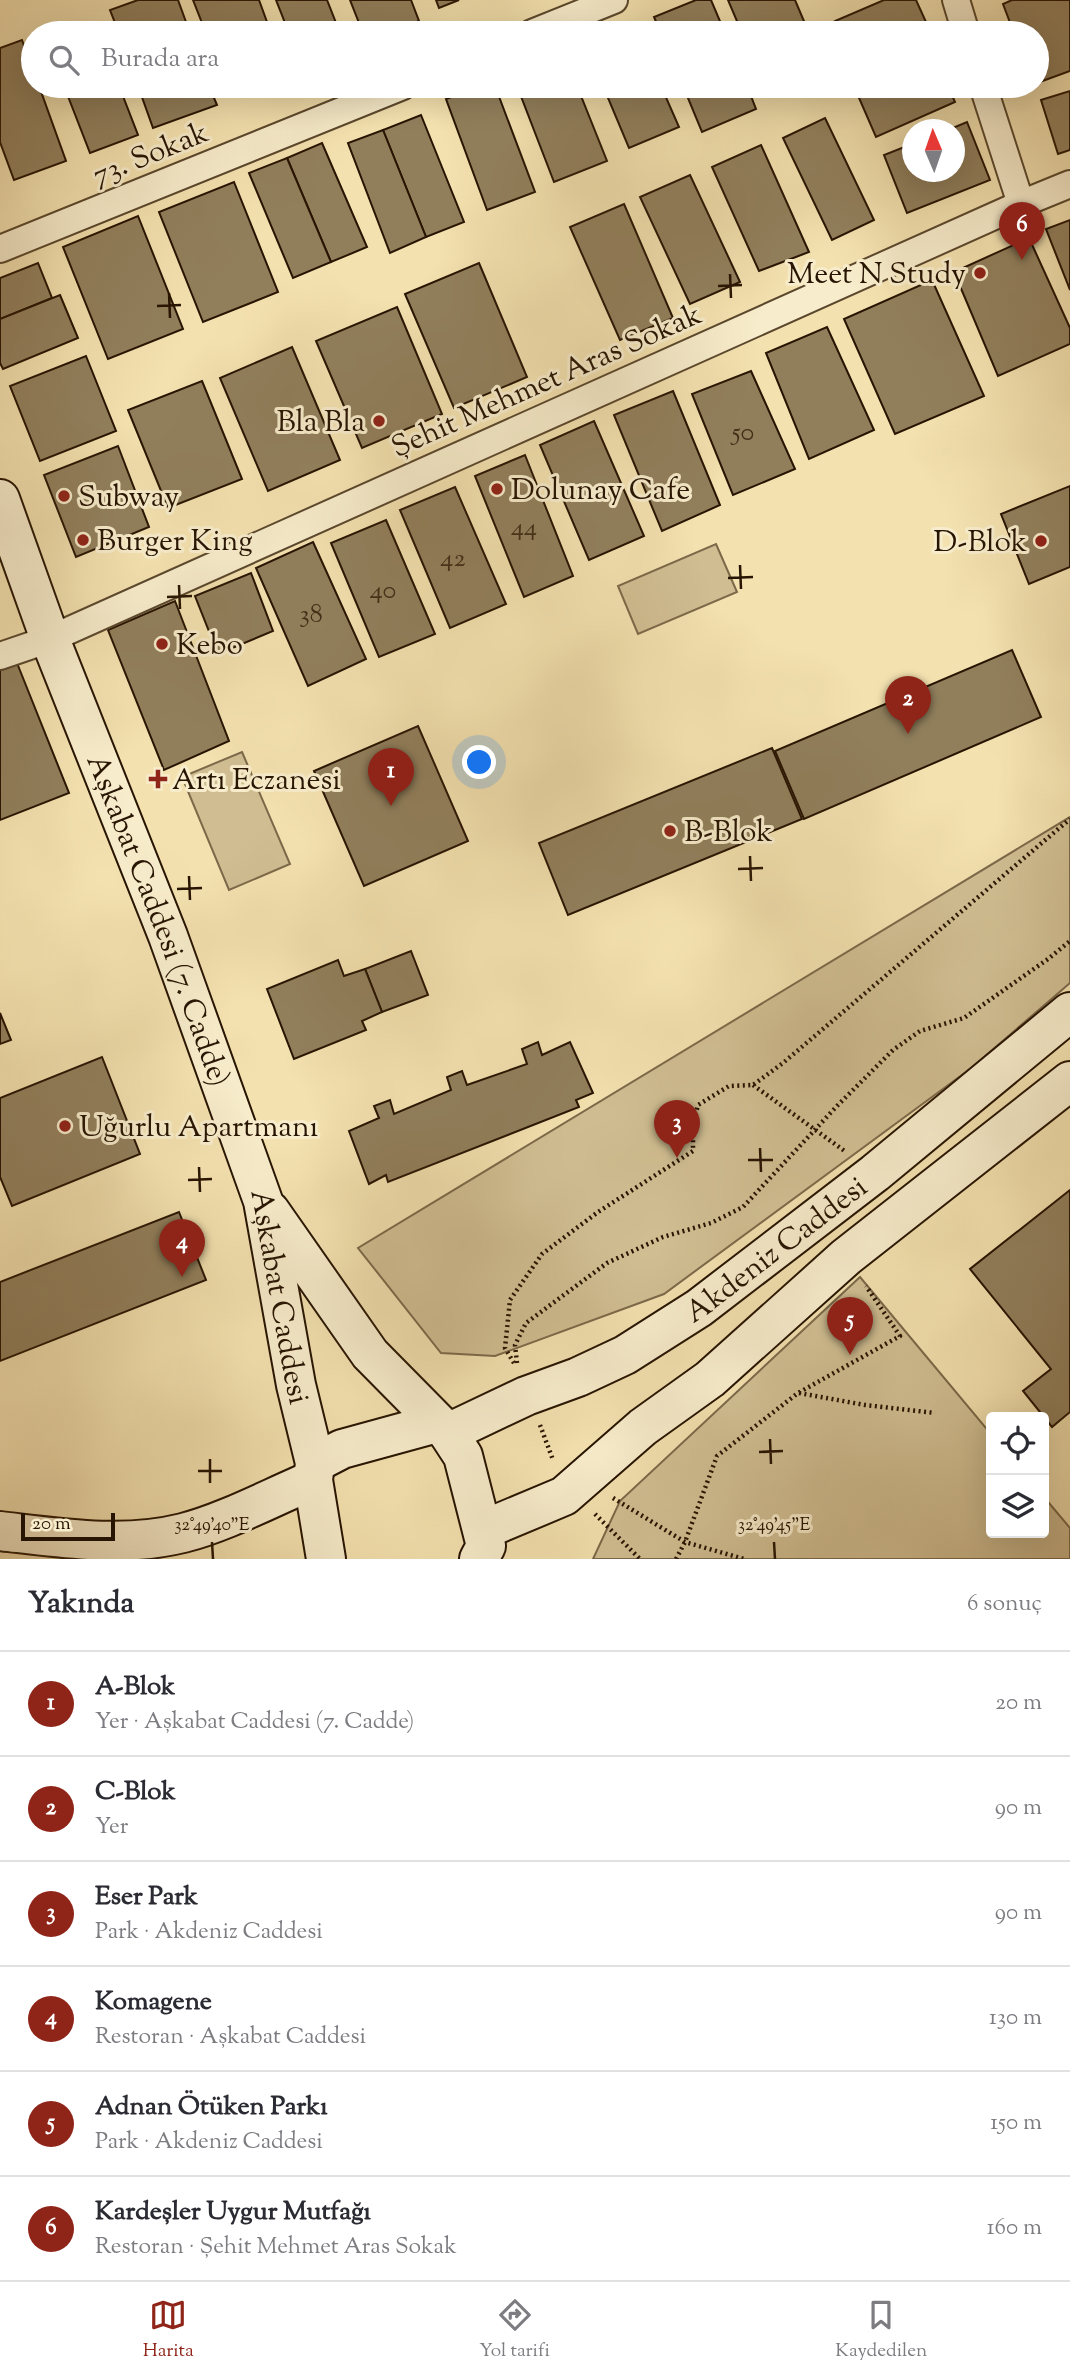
<!DOCTYPE html>
<html lang="tr">
<meta charset="utf-8">
<style>
:root{--surface:#fff;--page:#f2f2f3;--text:#2b2b33;--muted:#7c7c81;--line:#e1e1e2;--accent:#8f2418}
body{margin:0;font-family:"Sorts Mill Goudy",serif;background:var(--page);color:var(--text)}
.controls{position:absolute;right:21px;bottom:21px;display:grid;overflow:hidden;border-radius:7px;box-shadow:0 7px 28px #0002}
.controls button{width:63px;height:63px;display:grid;place-items:center;padding:0;border:0;border-bottom:2px solid var(--line);background:var(--surface);color:var(--text);font:35px sans-serif}
.compass{position:absolute;left:902px;top:119px;width:63px;height:63px;border-radius:50%;background:var(--surface);box-shadow:0 7px 28px #0002;rotate:358deg}
.scale{position:absolute;left:21px;bottom:18px;width:94px;box-sizing:border-box;padding-left:7px;border:4px solid #271402;border-top:0;font-size:19px;line-height:24px;white-space:nowrap;color:#271402;-webkit-text-stroke:5px #f7eccb;paint-order:stroke}
.you{position:absolute;left:480px;top:763px;width:24px;height:24px;margin:-18px;border:5px solid #fff;border-radius:50%;background:#1a73e8;box-shadow:0 0 0 10px #1a73e833}
.badge{display:grid;place-items:center;width:46px;height:46px;border-radius:50%;background:var(--accent);color:#fff;font-size:23px;font-weight:700}
.pin{position:absolute;translate:-50% -58px;filter:drop-shadow(0 2px 4px #0008)}
.pin::after{content:'';position:absolute;top:37px;width:24px;height:21px;background:inherit;clip-path:polygon(0 0,100% 0,50% 100%)}
.list{margin:0;padding:0;list-style:none}
h2{display:flex;justify-content:space-between;align-items:center;height:91px;margin:0;padding:0 28px;font-size:30px}
h2 small{font-size:23px;font-weight:400;color:var(--muted)}
.list li{display:grid;grid-template-columns:46px 1fr auto;gap:21px;align-items:center;box-sizing:border-box;height:105px;padding:0 28px;border-top:2px solid var(--line)}
.list b{display:block;font-size:26px;white-space:nowrap}
.list p{margin:0;font-size:23px;white-space:nowrap;color:var(--muted)}
.list em{font-size:23px;font-style:normal;color:var(--muted)}
.icon{flex:none;width:38px;height:38px;fill:none;stroke:currentColor;stroke-width:2;stroke-linecap:round;stroke-linejoin:round}
.map{position:relative;flex:none;width:1070px;height:1559px;overflow:hidden}
.search{position:absolute;background:var(--surface);box-shadow:0 7px 28px #0002;left:21px;right:21px;top:21px;height:77px;display:flex;align-items:center;gap:18px;box-sizing:border-box;padding:0 24px;border-radius:38px;color:var(--muted);font-size:26px}
.sheet{height:721px;background:var(--surface)}
nav{display:flex;justify-content:space-around;align-items:center;box-sizing:border-box;height:98px;border-top:2px solid var(--line);background:var(--surface);font-size:19px;color:var(--muted)}
nav a{display:grid;justify-items:center;gap:4px}
nav .on{color:var(--accent)}
.map>svg:first-child{display:block}
</style>
<div class="map">
<svg width="1070" height="1559" viewBox="0 0 1070 1559">
<rect width="100%" height="100%" fill="#f3e1af"/>
<filter id="stains"><feTurbulence type="fractalNoise" baseFrequency=".00286" numOctaves="4"/><feColorMatrix values="0 0 0 0 .2 0 0 0 0 .09 0 0 0 0 .02 0 0 0 .5 -.17"/></filter>
<radialGradient id="worn" r=".72"><stop offset=".6" stop-color="#630" stop-opacity="0"/><stop offset="1" stop-color="#630" stop-opacity=".3"/></radialGradient>
<g fill="#d0be92" stroke="#7c694a" stroke-width="2">
<path d="M716 544 737 592 638 634 618 586Z"/>
<path d="M242 752 290 864 229 890 182 777Z"/>
<path d="M1070 817V983L970 1069 664 1294 495 1356 441 1353 358 1248Z"/>
<path d="M860 1277 991 1434V1533H1044V1497L1070 1528V1559H593L620 1501Z"/>
</g>
<g fill="#917f5c" stroke="#271402" stroke-width="2">
<path d="M138 0H178L190 33H119L110 10Z"/>
<path d="M193 0H259L271 33H206Z"/>
<path d="M276 0H327L340 33H289Z"/>
<path d="M350 0H411L419 21 388 33H363Z"/>
<path d="M436 0H459L439 8Z"/>
<path d="M696 0H711L725 33H661L654 17Z"/>
<path d="M728 0H795L809 33H742Z"/>
<path d="M884 0H916L931 33H840L835 21Z"/>
<path d="M1012 0H1070V71L1037 83V33H1014L1003 4Z"/>
<path d="M635 23 639 33H609Z"/>
<path d="M22 40 33 71V86H39L66 161 14 180 0 142V48Z"/>
<path d="M64 86H119L138 135 90 153Z"/>
<path d="M138 86H209L217 105 153 128Z"/>
<path d="M225 86H256L229 96Z"/>
<path d="M481 86H495L535 192 487 210 446 99Z"/>
<path d="M517 86H577L607 161 554 182Z"/>
<path d="M603 86H661L679 127 629 148Z"/>
<path d="M683 86H747L756 109 702 132Z"/>
<path d="M764 86H790L768 95Z"/>
<path d="M868 86H948L955 102 876 137 856 91Z"/>
<path d="M1070 91V150L1058 154 1041 100Z"/>
<path d="M421 115 464 222 426 237 383 130Z"/>
<path d="M825 118 874 220 832 240 783 138Z"/>
<path d="M967 122 990 180 907 213 884 155 912 144V172H954V130H948Z"/>
<path d="M383 130 426 237 390 253 348 143Z"/>
<path d="M322 143 367 247 331 262 287 158Z"/>
<path d="M761 145 809 252 759 271 712 167Z"/>
<path d="M287 158 331 262 293 278 249 173Z"/>
<path d="M690 175 740 282 690 304 640 197Z"/>
<path d="M234 182 278 292 203 322 159 212Z"/>
<path d="M624 204 673 318 620 340 570 227Z"/>
<path d="M138 216 183 329 108 359 63 247Z"/>
<path d="M1070 220V290L1046 229Z"/>
<path d="M1029 238 1070 328V344L998 376 954 272Z"/>
<path d="M38 263 52 298 0 319V278Z"/>
<path d="M479 263 527 377 454 408 405 294Z"/>
<path d="M932 280 984 396 895 434 844 319Z"/>
<path d="M60 295 78 338 3 369 0 363V319Z"/>
<path d="M397 307 442 414 362 448 316 341Z"/>
<path d="M827 327 874 430 809 459 766 353Z"/>
<path d="M292 347 340 460 268 491 220 378Z"/>
<path d="M86 356 116 431 40 461 10 386Z"/>
<path d="M751 371 795 469 733 495 692 394Z"/>
<path d="M202 381 242 479 168 508 128 410Z"/>
<path d="M673 391 720 505 662 531 614 415Z"/>
<path d="M594 421 644 536 589 560 540 445Z"/>
<path d="M118 446 149 527 76 557 44 475Z"/>
<path d="M525 455 573 576 524 597 475 476Z"/>
<path d="M1070 486V567L1029 584 1001 514Z"/>
<path d="M455 487 506 604 450 628 400 510Z"/>
<path d="M386 520 435 634 379 657 331 543Z"/>
<path d="M313 542 366 659 308 686 256 568Z"/>
<path d="M251 573 273 631 218 654 195 596Z"/>
<path d="M175 601 229 741 164 770 108 630Z"/>
<path d="M1012 650 1041 717 804 819 775 751Z"/>
<path d="M15 658 69 793 0 820V664Z"/>
<path d="M418 726 468 841 364 886 314 771Z"/>
<path d="M772 748 802 819 568 915 539 843Z"/>
<path d="M411 951 428 995 382 1012 365 969Z"/>
<path d="M338 960 344 976 365 969 382 1012 362 1021 366 1030 294 1059 267 989Z"/>
<path d="M0 1013 11 1040 0 1044Z"/>
<path d="M538 1042 542 1055 570 1042 593 1093 576 1100 579 1107 388 1182 386 1175 369 1184 349 1131 379 1118 374 1106 390 1100 394 1114 451 1090 447 1077 462 1071 467 1085 527 1064 522 1049Z"/>
<path d="M102 1057 140 1154 12 1206 0 1177V1098Z"/>
<path d="M1070 1190V1412L1052 1427 1023 1391 1051 1369 970 1269Z"/>
<path d="M179 1212 206 1280 0 1361V1282Z"/>
</g>
<g fill="none" stroke-linecap="round" stroke-linejoin="round">
<g stroke="#5a472d" stroke-width="30">
<g id="street">
<path d="M956 0 966 33"/>
<path d="M532 33 614 0"/>
<path d="M983 86 1021 204"/>
<path d="M0 249 403 86"/>
<path d="M0 656 50 639 1021 204 1070 184"/>
</g>
</g>
<g stroke="#271402" stroke-width="42">
<g id="secondary">
<path id="s1" d="M0 499 50 639 168 936 263 1201 296 1385 315 1463 313 1480 326 1559"/>
<path d="M270 1211 370 1354 448 1433 463 1456 486 1546 479 1559"/>
<path id="s2" d="M448 1433 526 1396 578 1377 625 1355 699 1308 875 1173 1070 1012"/>
<path d="M315 1463 342 1449 437 1423"/>
<path d="M483 1530 564 1496 643 1427 710 1379 846 1257 1070 1081"/>
<path d="M0 1531C61 1538 123 1548 183 1533 226 1522 272 1497 313 1480"/>
</g>
</g>
<g stroke="#271402" stroke-width="4.5" stroke-dasharray="2 3.5" stroke-linecap="butt">
<path d="M753 1085 846 1152"/>
<path d="M514 1363 505 1348 510 1300 542 1254 598 1212 693 1151V1124L698 1105 729 1086 753 1085 783 1063 1070 819"/>
<path d="M517 1363 515 1345 526 1323 607 1263 663 1237 711 1223 743 1207 837 1106 893 1050 920 1031 964 1018 1048 959 1070 941"/>
<path d="M799 1393 865 1405 935 1413"/>
<path d="M540 1425 553 1460"/>
<path d="M613 1498 685 1542 744 1559"/>
<path d="M595 1514 640 1559"/>
<path d="M676 1559 685 1542 717 1456 798 1393 900 1336 866 1286"/>
</g>
<use href="#street" stroke="#f7eccb" stroke-width="26"/>
<use href="#secondary" stroke="#f7eccb" stroke-width="38"/>
</g>
<path fill="none" stroke="#271402" stroke-width="2.5" d="M730 274 731 298M718 286 742 285M169 293 170 318M157 306 181 305M740 565 741 589M728 578 753 577M179 585 180 609M167 597 192 596M750 856 751 881M738 869 763 868M189 876 190 900M177 889 202 888M760 1148 761 1172M748 1160H773M199 1167 200 1192M188 1180 212 1179M770 1439 771 1464M759 1452 783 1451M210 1459V1483M198 1471H222M212 1542 213 1559M774 1542 775 1559"/>
<g fill="#8f2418" stroke="#f7eccb" stroke-width="2.5">
<circle cx="980" cy="273" r="7"/>
<circle cx="379" cy="421" r="7"/>
<circle cx="497" cy="489" r="7"/>
<circle cx="64" cy="496" r="7"/>
<circle cx="83" cy="540" r="7"/>
<circle cx="1041" cy="541" r="7"/>
<circle cx="162" cy="644" r="7"/>
<path d="M154.5 768.5h7v7h7v7h-7v7h-7v-7h-7v-7h7z"/>
<circle cx="670" cy="831" r="7"/>
<circle cx="65" cy="1126" r="7"/>
</g>
<g text-anchor="middle" stroke-width="6" stroke-linejoin="round" paint-order="stroke">
<g font-size="26" fill="#422f18">
<text x="743" y="440">50</text>
<text x="524" y="535">44</text>
<text x="453" y="566">42</text>
<text x="383" y="598">40</text>
<text x="311" y="622">38</text>
</g>
<g font-size="30" fill="#271402" stroke="#f7eccb">
<text transform="translate(150 153) rotate(-22)" y="10">73. Sokak</text>
<text transform="translate(546 380) rotate(-24)" y="10">Şehit Mehmet Aras Sokak</text>
<text dy="10" stroke="none"><textPath href="#s1" startOffset="450">Aşkabat Caddesi (7. Cadde)</textPath></text>
<text dy="10" stroke="none"><textPath href="#s2" startOffset="378">Akdeniz Caddesi</textPath></text>
<text dy="10" stroke="none"><textPath href="#s1" startOffset="847">Aşkabat Caddesi</textPath></text>
</g>
<g font-size="30" fill="#271402" stroke="#f7eccb" text-anchor="start">
<text x="966" y="283" text-anchor="end">Meet N Study</text>
<text x="365" y="431" text-anchor="end">Bla Bla</text>
<text x="511" y="499">Dolunay Cafe</text>
<text x="78" y="506">Subway</text>
<text x="97" y="550">Burger King</text>
<text x="1027" y="551" text-anchor="end">D-Blok</text>
<text x="176" y="654">Kebo</text>
<text x="172" y="789">Artı Eczanesi</text>
<text x="684" y="841">B-Blok</text>
<text x="79" y="1136">Uğurlu Apartmanı</text>
</g>
</g>
<g font-size="18" text-anchor="middle" fill="#271402" stroke="#f7eccb" stroke-width="6" stroke-linejoin="round" paint-order="stroke">
<text x="212" y="1530">32°49'40"E</text>
<text x="774" y="1530">32°49'45"E</text>
</g>
<rect width="100%" height="100%" filter="url(#stains)"/>
<rect width="100%" height="100%" fill="url(#worn)"/>
</svg>
<div class="controls">
<button><svg class="icon" aria-label="locate" viewBox="0 0 24 24"><circle cx="12" cy="12" r="6"/><path d="M12 2v4M12 18v4M2 12h4M18 12h4"/></svg></button>
<button><svg class="icon" aria-label="layers" viewBox="0 0 24 24"><path d="M12 4l9 5-9 5-9-5zM3 14l9 5 9-5"/></svg></button>
</div>
<svg class="compass" viewBox="-18 -18 36 36"><path d="M0-13l5 13h-10z" fill="#e53935"/><path d="M0 13l5-13h-10z" fill="#7c7c81"/></svg>
<div class="scale">20 m</div>
<div class="you"></div>
<div class="pin badge" style="left:391px;top:806px">1</div>
<div class="pin badge" style="left:908px;top:734px">2</div>
<div class="pin badge" style="left:677px;top:1158px">3</div>
<div class="pin badge" style="left:182px;top:1277px">4</div>
<div class="pin badge" style="left:850px;top:1355px">5</div>
<div class="pin badge" style="left:1022px;top:260px">6</div>
<div class="search"><svg class="icon" aria-label="search" viewBox="0 0 24 24"><circle cx="10" cy="10" r="6"/><path d="M15 15l6 6"/></svg>Burada ara</div>
</div>
<section class="sheet">
<h2>Yakında<small>6 sonuç</small></h2>
<ul class="list">
<li><span class="badge">1</span><div><b>A-Blok</b><p>Yer · Aşkabat Caddesi (7. Cadde)</p></div><em>20 m</em></li>
<li><span class="badge">2</span><div><b>C-Blok</b><p>Yer</p></div><em>90 m</em></li>
<li><span class="badge">3</span><div><b>Eser Park</b><p>Park · Akdeniz Caddesi</p></div><em>90 m</em></li>
<li><span class="badge">4</span><div><b>Komagene</b><p>Restoran · Aşkabat Caddesi</p></div><em>130 m</em></li>
<li><span class="badge">5</span><div><b>Adnan Ötüken Parkı</b><p>Park · Akdeniz Caddesi</p></div><em>150 m</em></li>
<li><span class="badge">6</span><div><b>Kardeşler Uygur Mutfağı</b><p>Restoran · Şehit Mehmet Aras Sokak</p></div><em>160 m</em></li>
</ul>
</section>
<nav>
<a class="on"><svg class="icon" aria-label="map" viewBox="0 0 24 24"><path d="M3 6l6-2 6 2 6-2v14l-6 2-6-2-6 2zM9 4v14M15 6v14"/></svg>Harita</a>
<a><svg class="icon" aria-label="directions" viewBox="0 0 24 24"><path d="M12 3l9 9-9 9-9-9zM9 14v-3h6M13 9l2 2-2 2"/></svg>Yol tarifi</a>
<a><svg class="icon" aria-label="saved" viewBox="0 0 24 24"><path d="M7 4h10v16l-5-4-5 4z"/></svg>Kaydedilen</a>
</nav>
